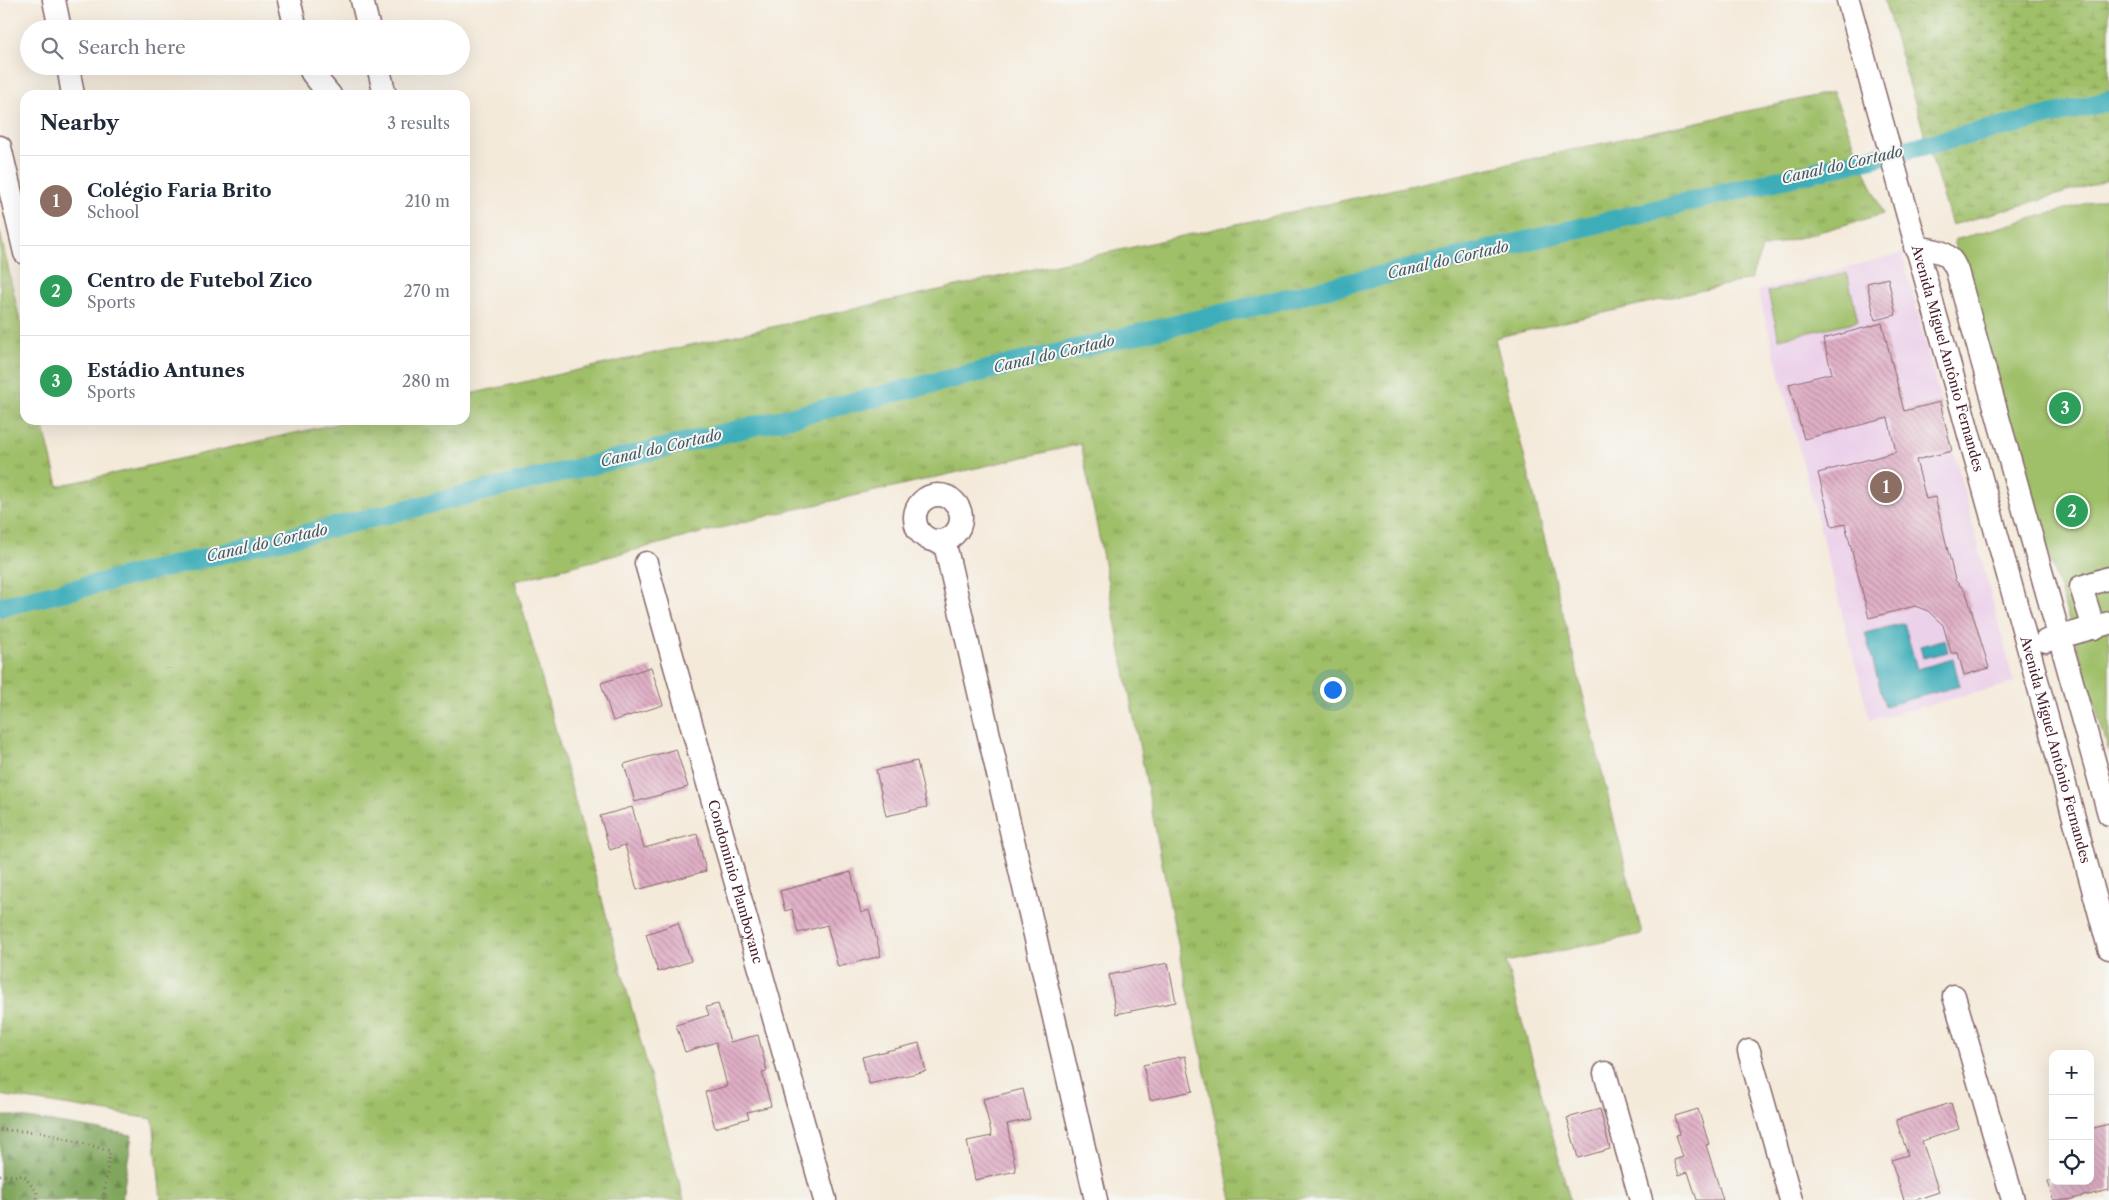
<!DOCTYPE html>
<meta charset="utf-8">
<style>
:root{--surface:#fff;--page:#f6f6f7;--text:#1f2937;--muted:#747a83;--line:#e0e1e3;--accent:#d93025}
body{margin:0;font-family:"Libre Caslon Text",serif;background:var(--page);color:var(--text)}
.controls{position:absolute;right:15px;bottom:15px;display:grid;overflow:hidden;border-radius:10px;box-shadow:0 5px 20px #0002}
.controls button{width:45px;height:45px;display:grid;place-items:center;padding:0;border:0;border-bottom:1px solid var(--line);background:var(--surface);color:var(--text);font:25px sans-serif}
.you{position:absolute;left:1332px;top:689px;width:18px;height:18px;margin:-12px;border:4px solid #fff;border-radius:50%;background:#1a73e8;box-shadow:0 0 0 8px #1a73e833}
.badge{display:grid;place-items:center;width:32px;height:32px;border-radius:50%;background:var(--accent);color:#fff;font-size:16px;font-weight:700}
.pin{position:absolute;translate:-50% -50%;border:2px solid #fff;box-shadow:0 1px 5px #0006}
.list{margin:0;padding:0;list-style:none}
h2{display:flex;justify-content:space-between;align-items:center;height:65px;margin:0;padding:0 20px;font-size:21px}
h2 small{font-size:16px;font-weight:400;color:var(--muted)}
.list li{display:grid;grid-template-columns:32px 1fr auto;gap:15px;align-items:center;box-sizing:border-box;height:90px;padding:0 20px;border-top:1px solid var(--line)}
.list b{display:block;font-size:19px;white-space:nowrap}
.list p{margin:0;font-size:16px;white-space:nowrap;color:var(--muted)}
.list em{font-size:16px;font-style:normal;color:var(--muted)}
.icon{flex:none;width:28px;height:28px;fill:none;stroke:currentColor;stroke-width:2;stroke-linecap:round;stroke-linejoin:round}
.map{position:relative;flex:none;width:2109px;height:1200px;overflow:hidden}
.search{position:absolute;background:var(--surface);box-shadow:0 5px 20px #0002;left:20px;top:20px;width:450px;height:55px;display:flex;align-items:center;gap:12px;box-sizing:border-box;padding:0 18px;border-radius:28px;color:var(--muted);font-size:19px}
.panel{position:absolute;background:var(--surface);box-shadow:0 5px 20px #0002;left:20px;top:90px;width:450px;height:335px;border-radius:15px}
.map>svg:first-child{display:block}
</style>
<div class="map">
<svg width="2109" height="1200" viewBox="0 0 2109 1200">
<defs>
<pattern id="grass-tufts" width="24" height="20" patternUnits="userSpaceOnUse" patternTransform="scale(1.25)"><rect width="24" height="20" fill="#9fbf68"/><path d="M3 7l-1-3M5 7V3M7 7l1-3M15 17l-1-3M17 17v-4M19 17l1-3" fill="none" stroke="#849b56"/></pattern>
<pattern id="forest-firs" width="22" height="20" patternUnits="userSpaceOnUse" patternTransform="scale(1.25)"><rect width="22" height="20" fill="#7fa65c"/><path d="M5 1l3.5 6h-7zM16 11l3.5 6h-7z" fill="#6a874c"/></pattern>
<pattern id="wetland-marsh" width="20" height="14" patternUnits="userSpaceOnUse" patternTransform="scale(1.25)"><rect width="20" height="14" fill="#9fbf68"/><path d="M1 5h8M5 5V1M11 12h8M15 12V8" fill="none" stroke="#849b56"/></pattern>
<pattern id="building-back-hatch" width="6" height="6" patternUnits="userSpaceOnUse" patternTransform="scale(1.25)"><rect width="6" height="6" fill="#e0afc6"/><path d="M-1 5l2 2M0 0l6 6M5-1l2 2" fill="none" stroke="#b88ea1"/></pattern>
</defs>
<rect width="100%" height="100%" fill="#f6f6f2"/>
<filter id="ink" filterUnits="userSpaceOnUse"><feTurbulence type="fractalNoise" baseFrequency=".02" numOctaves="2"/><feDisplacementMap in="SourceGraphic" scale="10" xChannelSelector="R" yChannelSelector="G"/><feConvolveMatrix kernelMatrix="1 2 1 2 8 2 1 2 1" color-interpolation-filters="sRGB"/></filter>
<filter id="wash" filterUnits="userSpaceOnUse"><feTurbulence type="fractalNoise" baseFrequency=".0096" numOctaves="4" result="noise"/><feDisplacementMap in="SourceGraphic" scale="20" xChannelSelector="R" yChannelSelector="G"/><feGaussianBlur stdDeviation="1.12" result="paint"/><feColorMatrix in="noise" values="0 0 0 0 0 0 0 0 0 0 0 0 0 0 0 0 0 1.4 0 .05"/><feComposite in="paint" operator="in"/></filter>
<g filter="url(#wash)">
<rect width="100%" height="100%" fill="#f4eada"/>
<path fill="#ecd1ea" d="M1902 253 2014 683 1870 720 1758 291Z"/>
<path fill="url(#grass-tufts)" stroke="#746f4a" d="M1833 92 1883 214 1762 248 1751 279 1495 338 1642 934 1506 962 1570 1200H1232L1172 915 1081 444 775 514 515 581 684 1200H161L153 1119 0 1095V232L25 343V420H42L58 486 353 420H465V395Z"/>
<path fill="url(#forest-firs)" stroke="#646244" d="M0 1116H15L132 1135 122 1200H0Z"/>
<path fill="url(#wetland-marsh)" stroke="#746f4a" d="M1884 0H2109V180L1952 225Z"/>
<g fill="#9fbf68" stroke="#746f4a">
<path d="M2109 197V752L1954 240Z"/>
<path d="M1847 273 1858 321 1779 339 1768 292Z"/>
</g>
<g fill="#3cadb9" stroke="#436672">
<path d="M1904 623 1917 669 1953 659 1960 686 1885 706 1865 633Z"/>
<path d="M1945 639 1948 652 1923 658 1920 646Z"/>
</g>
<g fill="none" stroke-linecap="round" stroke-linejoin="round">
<path stroke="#3cadb9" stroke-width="20" d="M0 607 2109 101"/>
</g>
<g id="blocks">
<g fill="url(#building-back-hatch)">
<path d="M1888 278 1896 315 1875 320 1867 283Z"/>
<path d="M1882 323 1904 411 1940 402 1952 451 1916 460 1926 499 1935 497 1955 580 1966 592 1989 668 1964 675 1958 653H1951L1943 625 1928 611 1915 606 1869 618 1845 524 1832 527 1818 473 1896 452 1888 418 1804 439 1789 384 1832 373 1823 339Z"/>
<path d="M651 667 663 705 613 721 601 683Z"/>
<path d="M676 749 688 787 635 802 624 764Z"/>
<path d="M917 761 927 807 886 816 876 770Z"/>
<path d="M632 807 644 848 697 834 706 871 637 890 625 845 610 850 600 816Z"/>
<path d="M851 872 861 913 869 910 881 956 838 967 827 925 798 933 792 909 785 911 780 891Z"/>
<path d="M678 923 691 961 658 972 646 934Z"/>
<path d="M1168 963 1176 1002 1116 1014 1109 975Z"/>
<path d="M718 1004 730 1042 758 1035 767 1071 762 1072 771 1106 747 1112 749 1118 715 1128 705 1092 727 1086 716 1042 685 1052 676 1025 709 1015 706 1007Z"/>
<path d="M919 1043 926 1071 869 1084 862 1057Z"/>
<path d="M1185 1056 1193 1091 1150 1100 1143 1065Z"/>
<path d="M1023 1089 1030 1119 1007 1124 1016 1171 975 1180 967 1141 992 1136 983 1099Z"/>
<path d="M1951 1103 1959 1129 1922 1141 1939 1192 1915 1200H1904L1891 1160 1908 1155 1896 1120Z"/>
<path d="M1600 1109 1610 1149 1578 1158 1567 1118Z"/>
<path d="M1698 1109 1709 1144 1706 1145 1723 1200H1697L1688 1172 1679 1175 1674 1160 1683 1157 1676 1135 1680 1134 1675 1116Z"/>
<path d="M2109 1124V1190L2068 1200H2053L2048 1181H2090V1129Z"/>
</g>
</g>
</g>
<g filter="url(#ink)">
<use href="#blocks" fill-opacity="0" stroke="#866668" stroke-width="1"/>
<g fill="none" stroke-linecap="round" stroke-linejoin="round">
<g stroke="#866668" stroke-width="25">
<g id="minor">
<path d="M54 0 60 29"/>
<path d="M289 0 296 29"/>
<path d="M362 0 369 29"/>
<path id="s1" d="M1848 0 2028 647 2109 948"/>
<path d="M68 66 73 95"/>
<path d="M309 66 312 73 330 95"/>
<path d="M378 66 385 95"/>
<path d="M0 147 25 253"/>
<path d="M1915 247C1936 251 1949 249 1957 271L2109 814"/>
<circle cx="938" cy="518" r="23"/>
<path d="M944 540 1096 1200"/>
<path id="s2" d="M646 563 825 1200"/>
<path d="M2094 628 2081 587 2109 578"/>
<path d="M2046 641 2109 623"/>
<path d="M1954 996 2013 1200"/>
<path d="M1749 1051 1791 1200"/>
<path d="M1605 1073 1641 1200"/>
</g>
</g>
<g stroke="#866668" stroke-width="3" stroke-dasharray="1 4" stroke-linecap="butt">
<path d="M0 1130 42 1132 110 1151 103 1200"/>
<path d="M0 1175 24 1176 37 1192V1200"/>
</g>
<use href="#minor" stroke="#fff" stroke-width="22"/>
</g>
</g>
<g text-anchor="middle" stroke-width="4" stroke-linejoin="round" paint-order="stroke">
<g font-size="14" fill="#4a1f2b" stroke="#f6f6f2">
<text dy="5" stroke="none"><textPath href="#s1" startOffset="372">Avenida Miguel Antônio Fernandes</textPath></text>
<text dy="5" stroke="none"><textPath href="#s1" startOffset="778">Avenida Miguel Antônio Fernandes</textPath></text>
<text dy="5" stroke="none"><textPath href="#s2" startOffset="331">Condominio Plamboyanc</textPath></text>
</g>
<g font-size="15" font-style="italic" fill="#445864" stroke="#f6f6f2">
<text transform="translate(1842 165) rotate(-13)" y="5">Canal do Cortado</text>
<text transform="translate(1448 260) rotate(-13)" y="5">Canal do Cortado</text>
<text transform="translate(1054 354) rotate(-13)" y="5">Canal do Cortado</text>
<text transform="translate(661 448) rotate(-13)" y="5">Canal do Cortado</text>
<text transform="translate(267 543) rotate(-13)" y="5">Canal do Cortado</text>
</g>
</g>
</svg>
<div class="controls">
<button>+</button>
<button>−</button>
<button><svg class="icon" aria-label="locate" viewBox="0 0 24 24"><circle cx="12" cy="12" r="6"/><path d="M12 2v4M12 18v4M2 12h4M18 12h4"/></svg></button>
</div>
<div class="you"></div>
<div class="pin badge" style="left:1886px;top:487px;background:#8d6e63">1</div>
<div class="pin badge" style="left:2072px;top:511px;background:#2e9e5b">2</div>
<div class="pin badge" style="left:2065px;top:408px;background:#2e9e5b">3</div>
<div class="search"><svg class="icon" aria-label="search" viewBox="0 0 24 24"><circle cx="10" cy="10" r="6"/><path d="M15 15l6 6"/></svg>Search here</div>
<section class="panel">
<h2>Nearby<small>3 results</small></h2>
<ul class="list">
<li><span class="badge" style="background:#8d6e63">1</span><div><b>Colégio Faria Brito</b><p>School</p></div><em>210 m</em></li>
<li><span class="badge" style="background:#2e9e5b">2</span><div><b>Centro de Futebol Zico</b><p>Sports</p></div><em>270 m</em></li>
<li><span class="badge" style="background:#2e9e5b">3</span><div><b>Estádio Antunes</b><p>Sports</p></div><em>280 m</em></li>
</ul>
</section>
</div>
